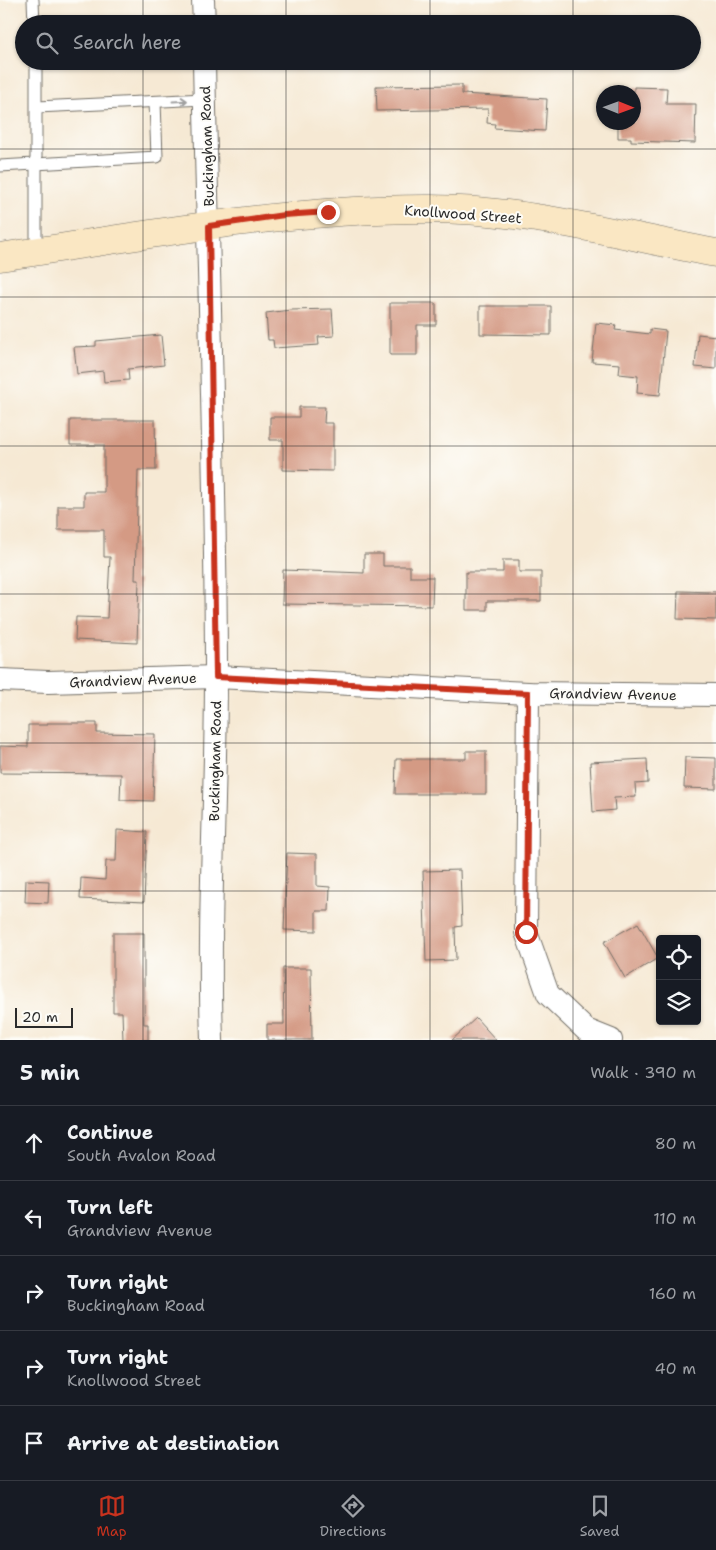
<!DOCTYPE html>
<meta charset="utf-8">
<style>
:root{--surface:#171b24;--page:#20242c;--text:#f1f3f6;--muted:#9ea1a6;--line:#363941;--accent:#c8321e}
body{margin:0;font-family:"Shantell Sans",sans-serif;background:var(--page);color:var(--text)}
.controls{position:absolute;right:15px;bottom:15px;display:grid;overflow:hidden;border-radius:5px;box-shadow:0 1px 4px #0004}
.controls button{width:45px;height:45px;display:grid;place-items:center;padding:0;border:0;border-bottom:1px solid var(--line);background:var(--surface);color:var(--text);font:25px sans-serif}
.compass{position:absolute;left:596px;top:85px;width:45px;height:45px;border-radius:50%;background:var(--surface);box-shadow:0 1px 4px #0004;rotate:91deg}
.scale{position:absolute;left:15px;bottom:12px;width:58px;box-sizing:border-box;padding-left:5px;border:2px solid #2b2b2b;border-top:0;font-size:14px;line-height:18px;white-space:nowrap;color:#2b2b2b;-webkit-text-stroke:4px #fdfcf7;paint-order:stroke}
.stop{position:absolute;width:15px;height:15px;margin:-11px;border:4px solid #c8321e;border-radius:50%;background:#fff}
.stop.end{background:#c8321e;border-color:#fff;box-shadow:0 1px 5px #0008}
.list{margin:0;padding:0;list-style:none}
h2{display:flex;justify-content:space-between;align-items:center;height:65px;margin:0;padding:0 20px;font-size:21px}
h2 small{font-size:16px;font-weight:400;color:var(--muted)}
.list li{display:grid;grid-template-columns:32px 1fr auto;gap:15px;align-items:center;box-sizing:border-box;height:75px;padding:0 20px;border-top:1px solid var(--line)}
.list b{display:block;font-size:19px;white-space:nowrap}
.list p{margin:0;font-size:16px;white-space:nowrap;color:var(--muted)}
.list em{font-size:16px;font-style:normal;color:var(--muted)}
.icon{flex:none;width:28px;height:28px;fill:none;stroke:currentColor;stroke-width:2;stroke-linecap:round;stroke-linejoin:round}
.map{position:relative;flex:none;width:716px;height:1040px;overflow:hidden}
.search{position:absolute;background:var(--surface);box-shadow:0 1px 4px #0004;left:15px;right:15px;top:15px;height:55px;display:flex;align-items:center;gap:12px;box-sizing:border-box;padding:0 18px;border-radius:28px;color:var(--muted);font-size:19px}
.sheet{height:440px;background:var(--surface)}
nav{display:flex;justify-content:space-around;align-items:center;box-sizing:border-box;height:70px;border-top:1px solid var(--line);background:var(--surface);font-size:14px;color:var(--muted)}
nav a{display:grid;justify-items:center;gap:2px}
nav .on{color:var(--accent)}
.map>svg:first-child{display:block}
</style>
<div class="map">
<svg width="716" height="1040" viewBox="0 0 716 1040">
<rect width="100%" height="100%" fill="#fdfcf7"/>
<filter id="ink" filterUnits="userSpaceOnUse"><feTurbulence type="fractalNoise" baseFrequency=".02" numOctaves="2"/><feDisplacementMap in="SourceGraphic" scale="10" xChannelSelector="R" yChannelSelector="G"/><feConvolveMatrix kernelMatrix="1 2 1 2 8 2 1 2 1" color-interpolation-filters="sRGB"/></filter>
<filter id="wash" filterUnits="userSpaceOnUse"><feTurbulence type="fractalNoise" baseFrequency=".0096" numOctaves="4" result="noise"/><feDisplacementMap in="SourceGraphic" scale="20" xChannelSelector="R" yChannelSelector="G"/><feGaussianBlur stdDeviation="1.12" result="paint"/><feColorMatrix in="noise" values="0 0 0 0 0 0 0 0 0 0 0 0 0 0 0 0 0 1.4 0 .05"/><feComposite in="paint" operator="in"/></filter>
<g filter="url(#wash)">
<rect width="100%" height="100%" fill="#f6e9d4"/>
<g id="blocks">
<g fill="#d49a84">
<path d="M462 85V94L547 99 545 131 494 128 495 124 487 123 488 109 377 111 376 86Z"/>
<path d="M634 87 667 88 666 104H696L695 143 631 141V138H618V122H634Z"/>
<path d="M390 303H436V325H417V355H390Z"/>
<path d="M480 306H551V335L480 334Z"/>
<path d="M332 309 334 336 318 337 319 345 274 348 273 340H268L266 313 291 310Z"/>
<path d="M596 323 616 325 615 330 650 334V329L666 331 660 395 637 393 638 376 619 374 620 364 592 362Z"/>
<path d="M698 334 716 336V369L695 367Z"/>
<path d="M161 335 164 365 128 369 129 380 104 382 103 371 77 374 74 347 96 346V341Z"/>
<path d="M299 407H325L324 423H333V471L283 470V440H270V417H299Z"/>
<path d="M70 420H155L156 470H138L135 580H139L137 643 75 640 76 617 107 618 110 557H104V530H58V506H84V492H104V445H70Z"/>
<path d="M364 554H383V566H410V577H433L432 606 282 604 283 570 364 573Z"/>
<path d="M503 560H519V572H541V601H487V610H466V572H503Z"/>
<path d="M678 591 716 592V620L677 619Z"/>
<path d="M47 723H97V733L155 734 153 801 120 800 121 774 0 773V746L28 747V725H47Z"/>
<path d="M466 751H486V794H395L396 759H466Z"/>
<path d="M685 757 716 758V789L684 788Z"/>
<path d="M647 759 648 783 635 784 636 797 614 798 615 810 593 812 590 762Z"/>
<path d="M117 830 147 832 144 902 80 899 81 878 105 880 106 861H116Z"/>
<path d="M287 853 317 854V886L330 887 329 911H316V931L284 930Z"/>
<path d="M460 870 462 926 455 927 456 960 426 961 423 871Z"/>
<path d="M26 880 49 881 48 903 25 902Z"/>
<path d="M638 923 658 958 625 978 604 942Z"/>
<path d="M113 933H144V1024H148V1040H123L122 1012H113Z"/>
<path d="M283 968H311L312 1040H267V1024H284Z"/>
<path d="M476 1018 496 1040H452Z"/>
</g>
</g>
</g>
<g filter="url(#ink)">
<use href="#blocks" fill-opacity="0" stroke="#726e66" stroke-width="1"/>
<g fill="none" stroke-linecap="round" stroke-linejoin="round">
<g stroke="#726e66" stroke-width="13">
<g id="lane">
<path d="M33 0 34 24"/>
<path d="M36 61V252"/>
<path d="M37 107 205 99"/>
<path d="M0 166 157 157 155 102"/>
</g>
</g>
<g stroke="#726e66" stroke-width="24">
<g id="street">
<path d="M203 0 204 24"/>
<path d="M204 61C208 266 216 471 216 676 216 797 208 919 212 1040"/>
<path d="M0 680 48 682 216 677 528 693 716 695"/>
<path d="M528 693 526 932 548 994 586 1030 611 1040"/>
</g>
</g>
<g stroke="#726e66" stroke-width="29">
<path id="secondary" d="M0 257C141 236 282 209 425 209 522 208 621 235 716 253"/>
</g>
<use href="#lane" stroke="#fff" stroke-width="11"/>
<use href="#street" stroke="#fff" stroke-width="22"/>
<use href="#secondary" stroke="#fae7c3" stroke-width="28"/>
</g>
<defs><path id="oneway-shaft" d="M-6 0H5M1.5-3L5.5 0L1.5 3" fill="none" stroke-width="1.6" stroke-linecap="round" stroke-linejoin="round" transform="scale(1.25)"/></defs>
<use stroke="#a0a0a0" href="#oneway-shaft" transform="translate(180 101) rotate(-3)"/>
</g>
<g fill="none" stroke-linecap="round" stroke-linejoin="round" filter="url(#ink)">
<path stroke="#c8321e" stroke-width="6" d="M328 212 284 215 209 226 216 677 528 693 526 932"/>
</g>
<path fill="none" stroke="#2b2b2b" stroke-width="1" stroke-opacity="0.55" d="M143 0V24M286 0V24M430 0V24M573 0V24M143 61V1040M286 61V1040M430 61V1040M573 61V1040M0 149H716M0 297H716M0 446H716M0 594H716M0 743H716M0 891H716"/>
<g text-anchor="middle" stroke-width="4" stroke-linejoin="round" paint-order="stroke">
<g font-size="14" fill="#2b2b2b" stroke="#fdfcf7">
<text transform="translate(207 146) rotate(-92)" y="5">Buckingham Road</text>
<text transform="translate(463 214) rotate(4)" y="5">Knollwood Street</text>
<text transform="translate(133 680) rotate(-2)" y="5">Grandview Avenue</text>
<text transform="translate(613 694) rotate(1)" y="5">Grandview Avenue</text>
<text transform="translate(215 761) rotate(-89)" y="5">Buckingham Road</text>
</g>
</g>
</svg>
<div class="controls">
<button><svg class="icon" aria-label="locate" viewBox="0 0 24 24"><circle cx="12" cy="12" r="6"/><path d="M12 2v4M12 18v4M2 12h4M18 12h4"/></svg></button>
<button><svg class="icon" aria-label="layers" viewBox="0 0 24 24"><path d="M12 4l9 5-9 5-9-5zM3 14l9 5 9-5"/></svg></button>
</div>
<svg class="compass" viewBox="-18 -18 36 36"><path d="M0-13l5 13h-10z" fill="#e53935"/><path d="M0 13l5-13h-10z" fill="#9ea1a6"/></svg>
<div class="scale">20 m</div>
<div class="stop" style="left:526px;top:932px"></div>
<div class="stop end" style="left:328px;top:212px"></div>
<div class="search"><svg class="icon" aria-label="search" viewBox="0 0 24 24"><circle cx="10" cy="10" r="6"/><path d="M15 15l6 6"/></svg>Search here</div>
</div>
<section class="sheet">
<h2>5 min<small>Walk · 390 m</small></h2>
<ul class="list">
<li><svg class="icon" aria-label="ahead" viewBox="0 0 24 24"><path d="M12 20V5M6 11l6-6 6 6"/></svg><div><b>Continue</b><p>South Avalon Road</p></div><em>80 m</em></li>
<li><svg class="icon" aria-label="left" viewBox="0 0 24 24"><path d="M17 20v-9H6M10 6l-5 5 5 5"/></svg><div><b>Turn left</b><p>Grandview Avenue</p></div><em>110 m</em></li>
<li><svg class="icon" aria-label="right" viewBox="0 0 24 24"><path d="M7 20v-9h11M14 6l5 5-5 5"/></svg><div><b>Turn right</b><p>Buckingham Road</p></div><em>160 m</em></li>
<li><svg class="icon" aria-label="right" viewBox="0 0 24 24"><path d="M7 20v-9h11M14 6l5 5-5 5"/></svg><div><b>Turn right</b><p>Knollwood Street</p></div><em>40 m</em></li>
<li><svg class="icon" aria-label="arrive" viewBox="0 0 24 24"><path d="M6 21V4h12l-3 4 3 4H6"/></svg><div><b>Arrive at destination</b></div></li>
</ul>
</section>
<nav>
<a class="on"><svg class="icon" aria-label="map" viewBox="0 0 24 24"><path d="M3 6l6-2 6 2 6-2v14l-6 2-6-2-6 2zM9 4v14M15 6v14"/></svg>Map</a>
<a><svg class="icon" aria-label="directions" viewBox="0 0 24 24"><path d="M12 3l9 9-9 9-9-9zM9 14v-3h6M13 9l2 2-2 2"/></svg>Directions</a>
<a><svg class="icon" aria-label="saved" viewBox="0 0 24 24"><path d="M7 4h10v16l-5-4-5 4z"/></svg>Saved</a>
</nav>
